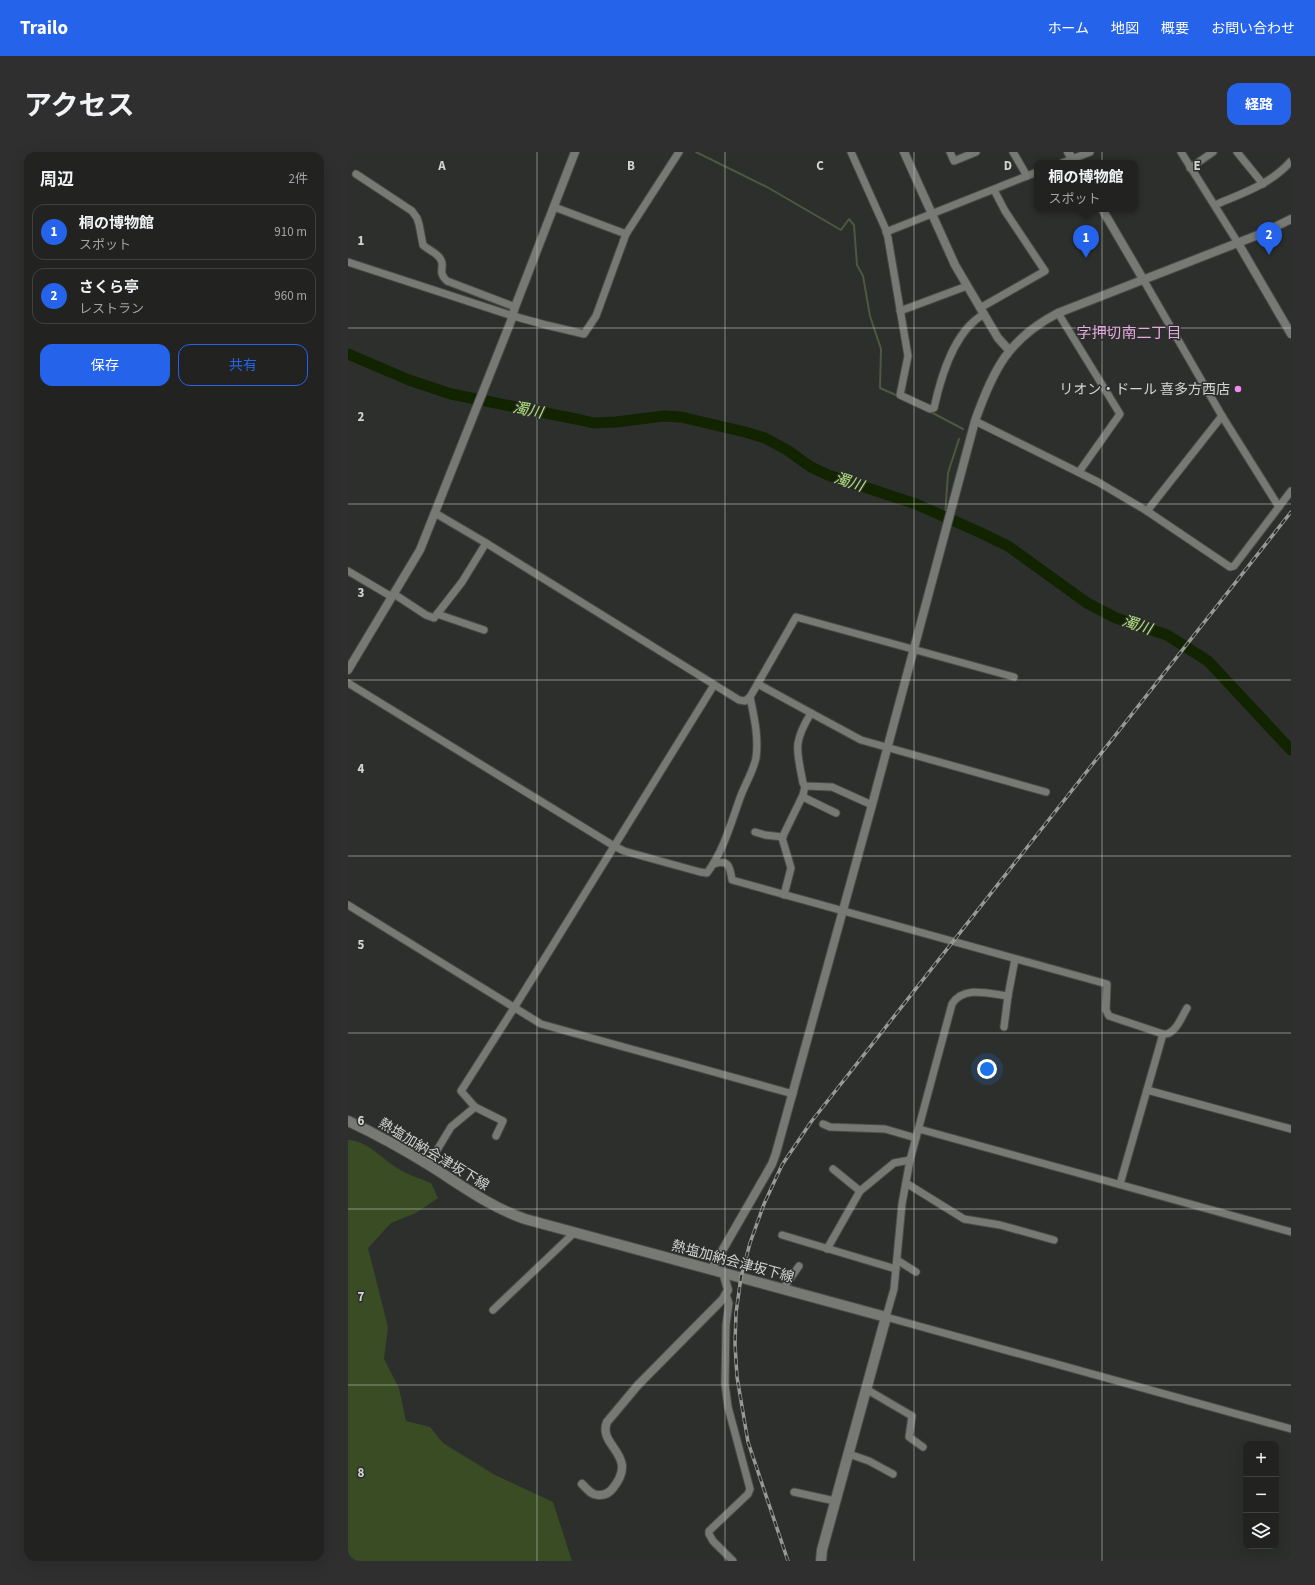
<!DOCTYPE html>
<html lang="ja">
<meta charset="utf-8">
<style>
:root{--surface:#222321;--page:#2e2f2e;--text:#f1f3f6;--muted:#a2a4a5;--line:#3f403f;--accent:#2563eb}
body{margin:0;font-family:"Source Sans 3","Noto Sans JP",sans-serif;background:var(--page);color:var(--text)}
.controls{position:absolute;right:12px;bottom:12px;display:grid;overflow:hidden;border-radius:8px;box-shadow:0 4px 16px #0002}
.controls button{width:36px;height:36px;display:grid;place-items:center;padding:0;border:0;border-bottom:1px solid var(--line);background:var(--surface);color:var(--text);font:20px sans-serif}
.you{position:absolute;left:639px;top:917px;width:14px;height:14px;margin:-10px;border:3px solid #fff;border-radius:50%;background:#1a73e8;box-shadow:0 0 0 6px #1a73e833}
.badge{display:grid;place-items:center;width:26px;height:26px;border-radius:50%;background:var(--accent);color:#fff;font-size:13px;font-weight:700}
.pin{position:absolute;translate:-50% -33px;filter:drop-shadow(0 1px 2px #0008)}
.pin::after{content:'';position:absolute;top:21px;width:14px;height:12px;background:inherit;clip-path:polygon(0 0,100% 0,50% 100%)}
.popup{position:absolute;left:686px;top:8px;width:104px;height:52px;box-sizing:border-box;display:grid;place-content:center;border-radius:8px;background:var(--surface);filter:drop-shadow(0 1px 3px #0005);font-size:13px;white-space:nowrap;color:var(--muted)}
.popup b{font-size:15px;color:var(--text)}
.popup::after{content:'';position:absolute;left:50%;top:100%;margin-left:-8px;border:8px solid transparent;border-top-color:var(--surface)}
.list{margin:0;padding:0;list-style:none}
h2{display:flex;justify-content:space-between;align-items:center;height:52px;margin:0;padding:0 16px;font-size:17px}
h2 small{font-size:13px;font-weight:400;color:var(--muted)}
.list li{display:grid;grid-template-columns:26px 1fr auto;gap:12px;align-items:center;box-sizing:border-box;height:56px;margin:0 8px 8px;padding:0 8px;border:1px solid var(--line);border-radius:12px}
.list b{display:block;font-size:15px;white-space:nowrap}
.list p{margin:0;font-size:13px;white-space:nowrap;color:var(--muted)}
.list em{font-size:13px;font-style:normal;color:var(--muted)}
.actions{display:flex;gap:8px;padding:12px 16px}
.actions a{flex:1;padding:9px 0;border:1px solid var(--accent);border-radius:12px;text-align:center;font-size:14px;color:var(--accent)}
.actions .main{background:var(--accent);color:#fff}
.icon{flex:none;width:22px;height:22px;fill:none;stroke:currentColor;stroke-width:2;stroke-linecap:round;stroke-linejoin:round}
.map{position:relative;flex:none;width:943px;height:1409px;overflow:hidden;border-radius:12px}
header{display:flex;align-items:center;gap:24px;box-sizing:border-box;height:56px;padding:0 20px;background:var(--accent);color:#fff}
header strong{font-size:19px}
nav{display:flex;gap:22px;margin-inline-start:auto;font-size:14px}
.intro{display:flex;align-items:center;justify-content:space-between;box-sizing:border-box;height:96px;padding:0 24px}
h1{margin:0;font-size:28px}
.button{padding:10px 18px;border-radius:12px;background:var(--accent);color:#fff;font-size:14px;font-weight:700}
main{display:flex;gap:24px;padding:0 24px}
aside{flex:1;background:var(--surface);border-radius:12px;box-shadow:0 4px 16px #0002}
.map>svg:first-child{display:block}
</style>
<header>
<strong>Trailo</strong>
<nav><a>ホーム</a><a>地図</a><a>概要</a><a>お問い合わせ</a></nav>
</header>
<div class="intro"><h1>アクセス</h1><a class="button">経路</a></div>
<main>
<aside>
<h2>周辺<small>2件</small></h2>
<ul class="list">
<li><span class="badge">1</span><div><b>桐の博物館</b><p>スポット</p></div><em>910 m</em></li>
<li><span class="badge">2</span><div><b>さくら亭</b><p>レストラン</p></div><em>960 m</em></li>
</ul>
<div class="actions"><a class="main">保存</a><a>共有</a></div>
</aside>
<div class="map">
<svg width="943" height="1409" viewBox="0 0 943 1409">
<rect width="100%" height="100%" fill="#2d2f2c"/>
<path fill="#394c24" d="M0 988C19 989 31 1004 46 1014 57 1022 71 1026 83 1031L90 1046 68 1061 43 1071 20 1096 40 1175 36 1207 51 1236 58 1269 82 1275 95 1291 147 1323 205 1350 224 1409H0Z"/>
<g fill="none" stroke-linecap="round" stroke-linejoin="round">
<g stroke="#4c583f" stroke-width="2">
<path d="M348 0 419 35 493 78 501 67 506 73 509 113 515 124 522 164 533 197 532 236 550 244"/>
<path d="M581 259 615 277"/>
<path d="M597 365 600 321 611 287"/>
</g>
<path stroke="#122300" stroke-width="11" d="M0 202 61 228 103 242 233 268 246 271 268 270 316 264 333 265 397 280 417 286 439 298 463 315 480 323 568 352 631 380 660 394 739 451 768 466 819 483 860 509 943 598"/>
<g stroke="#4b4c49" stroke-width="9">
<g id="minor">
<path d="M503 0 538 78 540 86 560 204 552 243 582 257 586 256C593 224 606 179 636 162"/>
<path d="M602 0 606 9 628 0"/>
<path d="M665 0 679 24"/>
<path d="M833 0 890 91"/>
<path d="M889 0 915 32"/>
<path d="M714 11 742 0"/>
<path d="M842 16 865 0"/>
<path d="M8 22 64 59 69 66 71 72 75 93C80 98 90 101 93 108 97 116 89 120 99 129L167 155"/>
<path d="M867 53C895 41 923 32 943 9"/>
<path d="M206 55 278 82"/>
<path d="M538 80 689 20"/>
<path d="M0 110 165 164 198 173 236 182 248 164 278 82 331 0"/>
<path d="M795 127 874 264 931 355"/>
<path d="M632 156 697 119 657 59 646 38"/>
<path d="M552 159 619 134"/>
<path d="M710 161 772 262 731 320"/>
<path d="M627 269 750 330 799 359 882 415 886 414 943 339"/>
<path d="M799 359 874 264"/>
<path d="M87 361 138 391 391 548 397 549 402 545 448 465 666 525"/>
<path d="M0 419 44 445"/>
<path d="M46 442 78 463 86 466 114 430 138 391"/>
<path d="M89 462 136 478"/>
<path d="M0 531 266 694 276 699 352 720 359 721C376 698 383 671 392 646 397 632 405 620 408 606 411 585 406 565 402 545"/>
<path d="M410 532 463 561 513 588 698 640"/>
<path d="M463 561C444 592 449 598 455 631L457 634 484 635 524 653"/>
<path d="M455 645 488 661"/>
<path d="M407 680 417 683 435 685"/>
<path d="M366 712C381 707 382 715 384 728L759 832 758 858 761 864 815 882C827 884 834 864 839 856"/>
<path d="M436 743 443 716 434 686 455 643 457 634"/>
<path d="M0 753 193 872 445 942"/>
<path d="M667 807 660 844C642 842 616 833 604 852L562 1008 554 1052 546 1137 538 1165 943 1277"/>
<path d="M656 875 660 844"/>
<path d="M799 938 943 977"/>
<path d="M127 955 155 969 148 984"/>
<path d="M475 972 482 975 537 977 568 986"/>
<path d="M571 977 943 1080"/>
<path d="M80 1013 103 975 127 955 113 939 166 856 366 533"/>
<path d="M485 1017 512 1039"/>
<path d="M558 1031 616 1067 652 1073 706 1088"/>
<path d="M772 1032 815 882"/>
<path d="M434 1083 548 1117"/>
<path d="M479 1097 512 1039 546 1011 562 1008"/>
<path d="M549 1108 568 1120"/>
<path d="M437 1137V1134L451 1114"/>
<path d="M378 1143 381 1151 378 1173 377 1232 380 1255 402 1337 400 1342 361 1379V1382L365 1389 385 1409"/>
<path d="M145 1158 227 1080"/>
<path d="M518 1237 564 1264 561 1285 575 1295"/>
<path d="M501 1302 521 1309 545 1322"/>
<path d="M446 1340 487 1349"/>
</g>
</g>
<g stroke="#4b4c49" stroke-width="10">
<g id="tertiary">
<path d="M556 0 607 113 650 186 661 198"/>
<path d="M720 0 727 11"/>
<path d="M754 57 795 127"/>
<path d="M890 91 943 182"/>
<path d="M0 518 72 398 163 169 167 155 227 0"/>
<path d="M363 1118 424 1012 428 1001 524 653 627 269C645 218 660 187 710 161L915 81 943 67"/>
<path d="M234 1332C239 1337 244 1344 252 1343 257 1343 262 1340 265 1336 292 1303 249 1294 259 1270L290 1233 375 1147 380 1138 375 1120"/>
</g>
</g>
<g stroke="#4b4c49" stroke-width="12">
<path id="secondary" d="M0 969C28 982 55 997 81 1013 113 1033 142 1055 177 1067L538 1165 474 1398 473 1409"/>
</g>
<use href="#minor" stroke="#777975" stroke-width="7"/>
<use href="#tertiary" stroke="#777975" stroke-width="8"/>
<use href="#secondary" stroke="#777975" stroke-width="10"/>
<g stroke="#989997" stroke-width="3.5">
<path id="rail" d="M440 1409 400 1290 389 1225 387 1192 388 1161 393 1125 402 1091 416 1052 434 1013 463 970 943 360"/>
</g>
<use href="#rail" stroke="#2d2f2c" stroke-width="2" stroke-dasharray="6" stroke-linecap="butt"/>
</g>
<path fill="none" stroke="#d2d3d2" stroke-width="1" stroke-opacity="0.55" d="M189 0V1409M377 0V1409M566 0V1409M754 0V1409M0 176H943M0 352H943M0 528H943M0 704H943M0 881H943M0 1057H943M0 1233H943"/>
<circle fill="#f38af2" stroke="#2d2f2c" stroke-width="1.5" cx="890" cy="237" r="4"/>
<g text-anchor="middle" stroke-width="3" stroke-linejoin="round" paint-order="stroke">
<g font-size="14" fill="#d2d3d2" stroke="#2d2f2c" text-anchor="end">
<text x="882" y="242">リオン・ドール 喜多方西店</text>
</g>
<g font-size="14" fill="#d2d3d2" stroke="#2d2f2c">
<text transform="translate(86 1002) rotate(31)" y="5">熱塩加納会津坂下線</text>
<text transform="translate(385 1109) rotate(15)" y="5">熱塩加納会津坂下線</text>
</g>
<g font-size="15" fill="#e4aae2" stroke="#2d2f2c">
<text x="781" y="186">字押切南二丁目</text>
</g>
<g font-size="15" font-style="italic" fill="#b1e27d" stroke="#2d2f2c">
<text transform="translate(180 258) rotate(11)" y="5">濁川</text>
<text transform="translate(501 330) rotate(18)" y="5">濁川</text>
<text transform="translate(789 473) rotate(18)" y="5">濁川</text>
</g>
</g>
<g font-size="13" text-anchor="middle" font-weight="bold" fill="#d2d3d2" stroke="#2d2f2c" stroke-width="3" stroke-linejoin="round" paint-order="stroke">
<text x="94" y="18">A</text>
<text x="283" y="18">B</text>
<text x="472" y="18">C</text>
<text x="660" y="18">D</text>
<text x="849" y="18">E</text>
<text x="13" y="93">1</text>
<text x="13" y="269">2</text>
<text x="13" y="445">3</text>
<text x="13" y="621">4</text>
<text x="13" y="797">5</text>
<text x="13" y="973">6</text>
<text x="13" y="1149">7</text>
<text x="13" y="1325">8</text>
</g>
</svg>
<div class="controls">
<button>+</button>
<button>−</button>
<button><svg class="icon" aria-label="layers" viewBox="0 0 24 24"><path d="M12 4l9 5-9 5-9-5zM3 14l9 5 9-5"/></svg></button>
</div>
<div class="you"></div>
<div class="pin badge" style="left:738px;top:106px">1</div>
<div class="popup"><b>桐の博物館</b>スポット</div>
<div class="pin badge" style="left:921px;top:103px">2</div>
</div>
</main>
